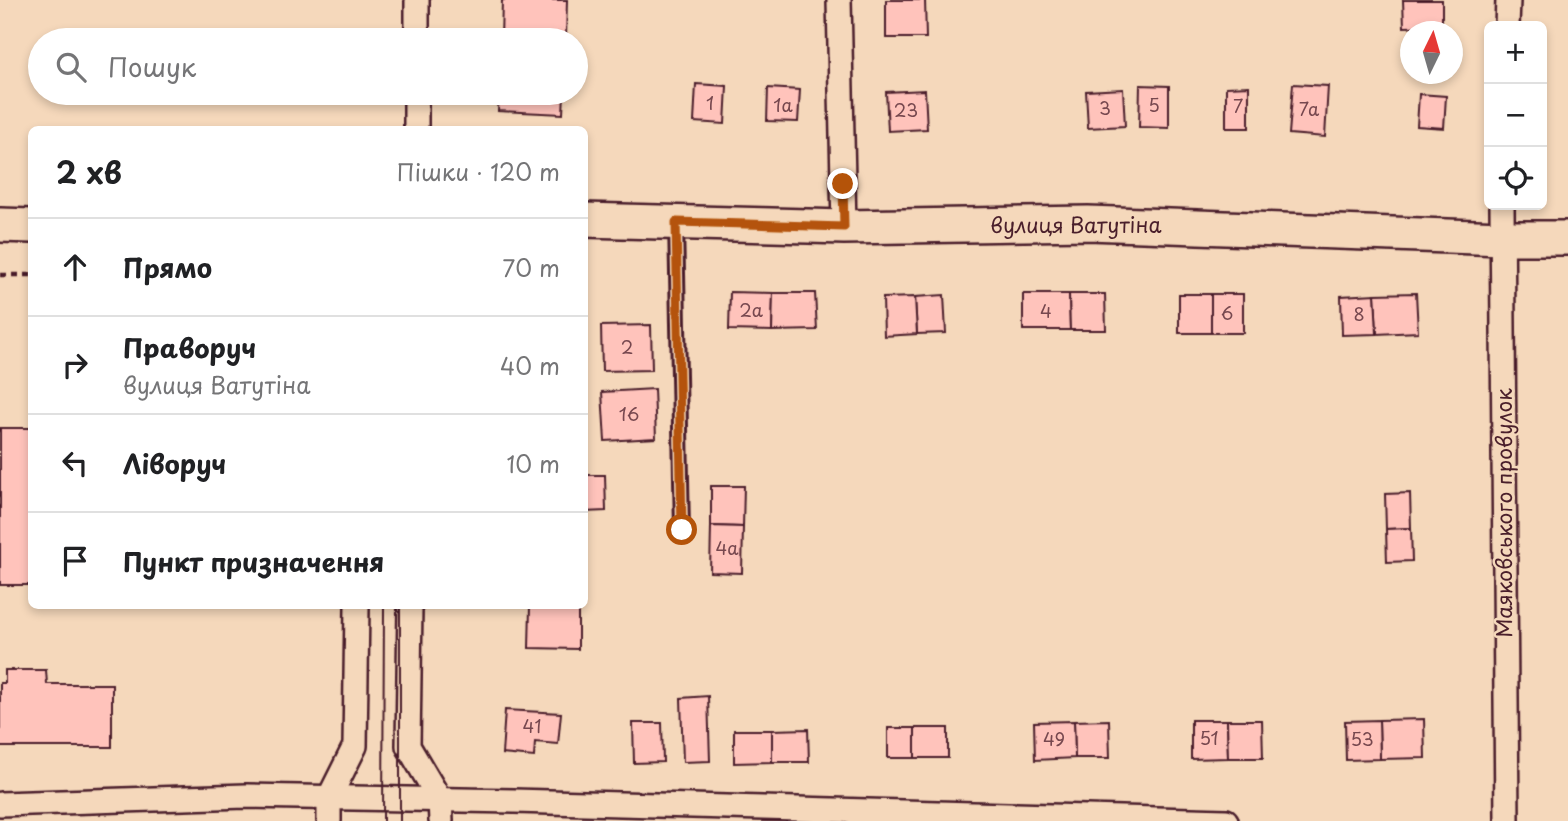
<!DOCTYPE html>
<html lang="uk">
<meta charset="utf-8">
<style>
:root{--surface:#fff;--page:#f6f6f6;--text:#202124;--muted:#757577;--line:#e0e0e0}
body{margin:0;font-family:"Playpen Sans",sans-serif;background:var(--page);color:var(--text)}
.controls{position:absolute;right:21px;top:21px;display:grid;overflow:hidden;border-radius:10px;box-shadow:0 4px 10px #0003}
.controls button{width:63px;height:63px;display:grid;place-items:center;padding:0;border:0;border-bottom:2px solid var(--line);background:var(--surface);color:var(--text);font:35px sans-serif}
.compass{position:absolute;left:1400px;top:21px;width:63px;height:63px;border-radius:50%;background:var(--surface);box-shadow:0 4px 10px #0003;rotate:5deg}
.stop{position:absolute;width:21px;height:21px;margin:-16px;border:5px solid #b45309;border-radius:50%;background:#fff}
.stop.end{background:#b45309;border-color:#fff;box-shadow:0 2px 7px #0008}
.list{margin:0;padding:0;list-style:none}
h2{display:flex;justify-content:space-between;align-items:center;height:91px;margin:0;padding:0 28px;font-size:30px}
h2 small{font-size:23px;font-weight:400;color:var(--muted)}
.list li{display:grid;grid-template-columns:46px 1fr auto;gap:21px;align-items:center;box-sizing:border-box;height:98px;padding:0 28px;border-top:2px solid var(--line)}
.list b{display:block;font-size:26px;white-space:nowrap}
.list p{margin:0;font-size:23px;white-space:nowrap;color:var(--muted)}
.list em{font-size:23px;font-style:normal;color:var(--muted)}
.icon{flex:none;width:38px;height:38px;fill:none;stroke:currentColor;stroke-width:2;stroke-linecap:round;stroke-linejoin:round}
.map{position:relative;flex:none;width:1568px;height:821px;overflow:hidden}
.search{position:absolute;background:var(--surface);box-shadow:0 4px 10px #0003;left:28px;top:28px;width:560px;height:77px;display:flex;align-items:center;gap:18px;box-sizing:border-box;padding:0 24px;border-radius:38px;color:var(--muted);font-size:26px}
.panel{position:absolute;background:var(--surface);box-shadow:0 4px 10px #0003;left:28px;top:126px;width:560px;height:483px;border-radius:10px}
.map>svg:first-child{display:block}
</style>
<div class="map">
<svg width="1568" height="821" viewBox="0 0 1568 821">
<rect width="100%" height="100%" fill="#f5d8bb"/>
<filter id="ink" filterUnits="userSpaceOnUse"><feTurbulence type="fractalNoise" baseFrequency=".0143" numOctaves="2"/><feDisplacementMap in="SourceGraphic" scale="14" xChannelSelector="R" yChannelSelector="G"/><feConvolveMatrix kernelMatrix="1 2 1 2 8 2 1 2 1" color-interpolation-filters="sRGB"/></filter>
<g filter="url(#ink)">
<g fill="#ffc3bb" stroke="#4a1f2b" stroke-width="2">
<path d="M502 0H567L566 40H501Z"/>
<path d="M886 0H925L926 38H886Z"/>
<path d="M1403 0H1442V26L1404 27Z"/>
<path d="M696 84 727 86 725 124 694 122Z"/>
<path d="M1293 84 1328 86 1325 137 1289 134Z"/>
<path d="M1140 85 1169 86V128L1139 127Z"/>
<path d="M1249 86V128H1226V87Z"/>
<path d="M768 88 800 90 798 122 767 121Z"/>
<path d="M1123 89 1125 126 1088 128 1086 91Z"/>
<path d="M925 90 927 129 888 131 886 92Z"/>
<path d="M499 93H564L563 114 498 111Z"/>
<path d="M1419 94 1446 96 1444 128 1417 126Z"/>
<path d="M730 292 773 293 772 331 729 330Z"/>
<path d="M773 293H815L817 330 772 331Z"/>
<path d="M1416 293 1418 332 1377 334 1375 294Z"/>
<path d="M1023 294H1069L1070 330H1023Z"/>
<path d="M1069 294H1105L1106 330H1070Z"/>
<rect x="1179" y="294" width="32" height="39"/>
<rect x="1211" y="294" width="32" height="39"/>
<path d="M1375 294 1377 334 1342 335 1341 296Z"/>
<path d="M944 295 946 333 917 334 915 297Z"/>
<path d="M915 297 917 334 884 336 883 298Z"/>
<path d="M651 325 652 370 602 371 601 326Z"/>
<path d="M654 389 656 438 605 441 602 392Z"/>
<rect x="0" y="428" width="32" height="157"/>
<path d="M584 475H605L606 511 584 512Z"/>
<path d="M711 486H744L743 527 711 526Z"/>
<path d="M1410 493 1411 528 1386 529 1385 494Z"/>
<path d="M711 526 743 527 742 573 710 572Z"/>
<path d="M1411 528 1412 561 1387 562 1386 529Z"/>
<path d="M530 606H578V649L529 648Z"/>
<path d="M5 670H46L47 684H112V747H0V683H5Z"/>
<path d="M708 696 710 761 683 762 681 698Z"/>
<path d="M505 710 561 713 558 744 535 742 534 757 502 754Z"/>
<path d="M1424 719 1425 758 1380 759 1379 720Z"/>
<path d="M1109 720 1110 758H1075L1074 721Z"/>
<path d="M1191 720H1227L1228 758 1191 759Z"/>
<path d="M1227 720H1262L1263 758H1228Z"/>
<path d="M1379 720 1380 759 1346 760 1345 721Z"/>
<path d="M1074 721 1075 758 1035 760 1034 722Z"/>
<path d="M633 723H662L663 762 634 763Z"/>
<rect x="888" y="728" width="27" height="30"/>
<rect x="915" y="728" width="33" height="30"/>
<path d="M808 729 809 762H772V730Z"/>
<path d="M734 730H772V762L734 763Z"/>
</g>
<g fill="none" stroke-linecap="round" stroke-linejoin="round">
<g stroke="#4a1f2b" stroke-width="18">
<path id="lane" d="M676 222 682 530"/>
</g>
<g stroke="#4a1f2b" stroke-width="28">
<g id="street">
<path d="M839 0 844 227"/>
<path d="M1507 26 1508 0"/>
<path d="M417 40V0"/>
<path d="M416 130V93"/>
<path d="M1502 205 1507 821"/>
<path d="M410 606 408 746 440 800 441 821"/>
<path d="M0 804 246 796 514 801 1226 821"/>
<path d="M329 821V798L355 746 357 606"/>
</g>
</g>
<g stroke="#4a1f2b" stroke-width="38">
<g id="secondary">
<path d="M584 220 844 227 1088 223 1503 238H1568"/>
<path d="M0 225 32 226"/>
</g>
</g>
<path stroke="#4a1f2b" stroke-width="4.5" stroke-dasharray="7 5" stroke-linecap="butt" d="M0 275H32"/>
<use href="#lane" stroke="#f5d8bb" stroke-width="12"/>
<use href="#street" stroke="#f5d8bb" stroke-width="23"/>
<use href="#secondary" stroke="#f5d8bb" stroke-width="33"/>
<g stroke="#4a1f2b" stroke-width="2">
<path d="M400 606V821"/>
<path d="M383 821 384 606"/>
</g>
</g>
</g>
<g fill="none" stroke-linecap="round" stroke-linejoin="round" filter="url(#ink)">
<path stroke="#b45309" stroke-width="9" d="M682 530 676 222 844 227 843 184"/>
</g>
<g text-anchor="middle" stroke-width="5" stroke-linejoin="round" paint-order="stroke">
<g font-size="18" fill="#77484f">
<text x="710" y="110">1</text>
<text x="783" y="112">1а</text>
<text x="1154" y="112">5</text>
<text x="1238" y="113">7</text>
<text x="1105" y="115">3</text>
<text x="1309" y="116">7а</text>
<text x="906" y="117">23</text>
<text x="751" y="317">2а</text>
<text x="1046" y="318">4</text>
<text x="1227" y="320">6</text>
<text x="1359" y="321">8</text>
<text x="627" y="354">2</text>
<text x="629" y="421">16</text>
<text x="727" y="555">4а</text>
<text x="532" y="733">41</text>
<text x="1209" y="745">51</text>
<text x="1054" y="746">49</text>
<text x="1362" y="746">53</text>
</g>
<g font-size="21" fill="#4a1f2b" stroke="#f5d8bb">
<text x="1076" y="233">вулиця Ватутіна</text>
<text transform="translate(1505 513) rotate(-90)" y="7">Маяковського провулок</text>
</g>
</g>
</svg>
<div class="controls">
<button>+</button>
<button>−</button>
<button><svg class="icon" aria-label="locate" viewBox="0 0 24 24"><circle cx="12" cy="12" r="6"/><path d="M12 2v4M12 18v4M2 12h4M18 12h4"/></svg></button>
</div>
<svg class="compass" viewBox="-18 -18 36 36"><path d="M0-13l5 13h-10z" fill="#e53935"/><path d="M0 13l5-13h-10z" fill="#757577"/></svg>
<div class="stop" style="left:682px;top:530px"></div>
<div class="stop end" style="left:843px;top:184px"></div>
<div class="search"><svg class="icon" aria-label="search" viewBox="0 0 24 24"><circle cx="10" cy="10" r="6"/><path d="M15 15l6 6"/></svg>Пошук</div>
<section class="panel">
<h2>2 хв<small>Пішки · 120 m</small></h2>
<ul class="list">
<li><svg class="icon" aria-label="ahead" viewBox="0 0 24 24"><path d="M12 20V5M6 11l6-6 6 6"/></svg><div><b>Прямо</b></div><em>70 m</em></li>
<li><svg class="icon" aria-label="right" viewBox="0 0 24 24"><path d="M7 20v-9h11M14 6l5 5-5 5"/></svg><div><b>Праворуч</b><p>вулиця Ватутіна</p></div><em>40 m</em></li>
<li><svg class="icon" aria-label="left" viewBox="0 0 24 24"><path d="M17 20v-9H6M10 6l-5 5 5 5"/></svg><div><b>Ліворуч</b></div><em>10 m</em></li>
<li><svg class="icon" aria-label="arrive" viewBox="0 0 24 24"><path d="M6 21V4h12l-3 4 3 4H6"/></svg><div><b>Пункт призначення</b></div></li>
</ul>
</section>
</div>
